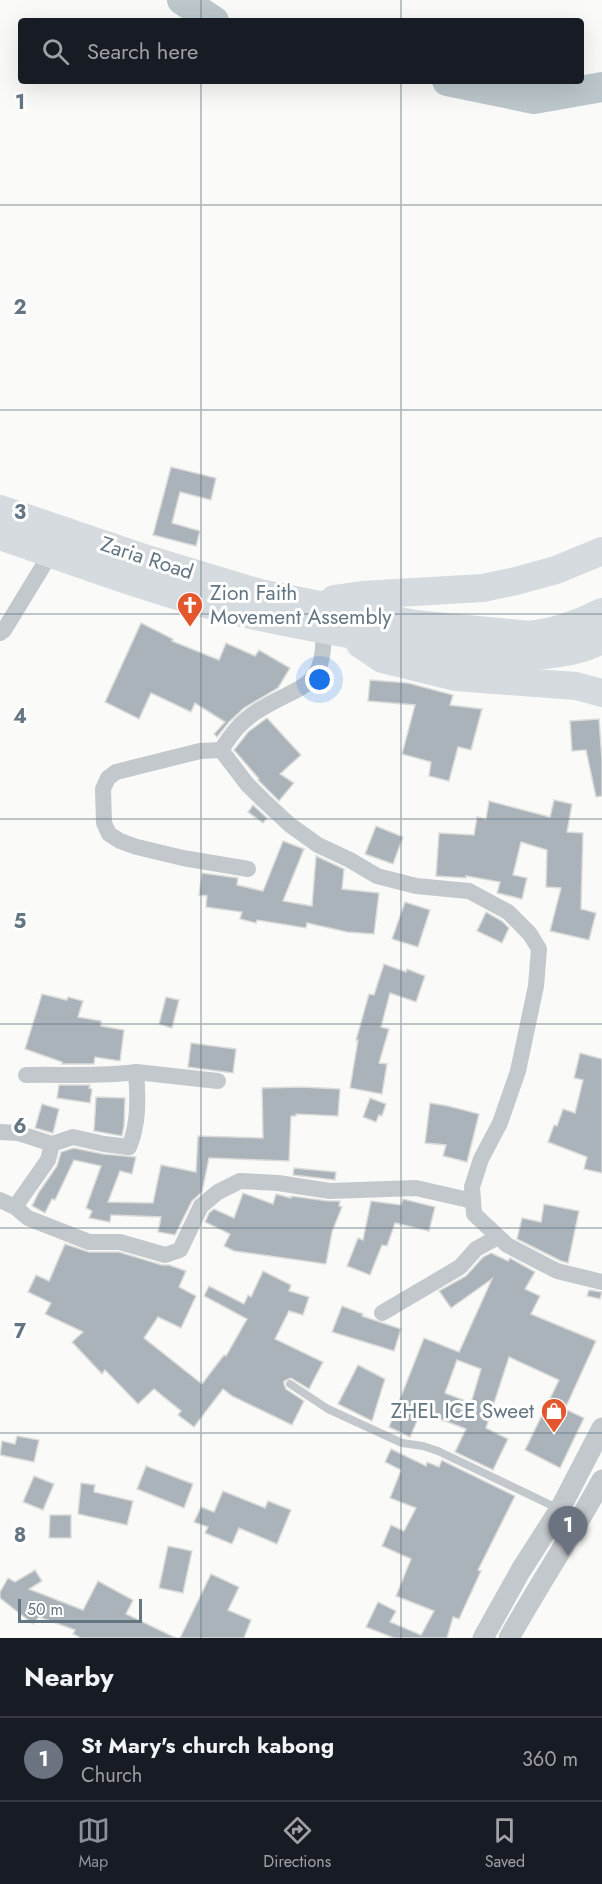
<!DOCTYPE html>
<style>
:root{--surface:#171b24;--page:#20242c;--text:#f1f3f6;--muted:#9ea1a6;--line:#363941;--accent:#8c9099}
body{margin:0;font-family:Jost,sans-serif;background:var(--page);color:var(--text)}
.scale{position:absolute;left:18px;bottom:15px;width:124px;box-sizing:border-box;padding-left:6px;border:3px solid #657683;border-top:0;font-size:16px;line-height:21px;white-space:nowrap;color:#657683;-webkit-text-stroke:4px #fff;paint-order:stroke}
.you{position:absolute;left:320px;top:680px;width:21px;height:21px;margin:-15px;border:4px solid #fff;border-radius:50%;background:#1a73e8;box-shadow:0 0 0 9px #1a73e833}
.badge{display:grid;place-items:center;width:39px;height:39px;border-radius:50%;background:var(--accent);color:#fff;font-size:20px;font-weight:700}
.pin{position:absolute;translate:-50% -50px;filter:drop-shadow(0 2px 3px #0008)}
.pin::after{content:'';position:absolute;top:32px;width:21px;height:18px;background:inherit;clip-path:polygon(0 0,100% 0,50% 100%)}
.list{margin:0;padding:0;list-style:none}
h2{display:flex;justify-content:space-between;align-items:center;height:78px;margin:0;padding:0 24px;font-size:26px}
h2 small{font-size:20px;font-weight:400;color:var(--muted)}
.list li{display:grid;grid-template-columns:39px 1fr auto;gap:18px;align-items:center;box-sizing:border-box;height:84px;padding:0 24px;border-top:2px solid var(--line)}
.list b{display:block;font-size:22px;white-space:nowrap}
.list p{margin:0;font-size:20px;white-space:nowrap;color:var(--muted)}
.list em{font-size:20px;font-style:normal;color:var(--muted)}
.icon{flex:none;width:33px;height:33px;fill:none;stroke:currentColor;stroke-width:2;stroke-linecap:round;stroke-linejoin:round}
.map{position:relative;flex:none;width:602px;height:1638px;overflow:hidden}
.search{position:absolute;background:var(--surface);box-shadow:0 6px 24px #0002;left:18px;right:18px;top:18px;height:66px;display:flex;align-items:center;gap:15px;box-sizing:border-box;padding:0 21px;border-radius:6px;color:var(--muted);font-size:22px}
.sheet{height:162px;background:var(--surface)}
nav{display:flex;justify-content:space-around;align-items:center;box-sizing:border-box;height:84px;border-top:2px solid var(--line);background:var(--surface);font-size:16px;color:var(--muted)}
nav a{display:grid;justify-items:center;gap:3px}
nav .on{color:var(--accent)}
.map>svg:first-child{display:block}
</style>
<div class="map">
<svg width="602" height="1638" viewBox="0 0 602 1638">
<rect width="100%" height="100%" fill="#fafaf8"/>
<g fill="none" stroke-linecap="round" stroke-linejoin="round">
<g stroke="#bbc7cb" stroke-width="30">
<path d="M182 0 214 21"/>
<path d="M447 81 534 99 602 87"/>
</g>
</g>
<g fill="#aab3b9" stroke="#dcdcda" stroke-width="1.5" fill-rule="evenodd">
<path d="M171 467 216 478 211 500 180 492 172 523 200 531 196 546 153 535Z"/>
<path d="M141 623 173 639 172 641 219 660 226 643 255 656 259 650 290 668 278 688 244 708 229 722 217 737 214 734 225 722 195 703 191 712 151 693 139 719 105 702Z"/>
<path d="M370 680 408 683 453 695 450 705 482 709 471 750 458 747 449 781 429 776 431 762 402 754 415 705 368 701Z"/>
<path d="M267 718 301 755 280 774 294 783 279 801 258 780 259 779 234 750 248 732Z"/>
<path d="M599 719 602 759V796L596 797 586 750 572 751 570 721Z"/>
<path d="M554 800 572 804 567 832 583 833 581 909 596 913 589 940 550 931 561 888 546 887 547 850 521 842 513 875 527 878 522 899 497 893 500 882 466 876V878L436 876 439 833 474 835 477 817 486 819 489 801 550 817Z"/>
<path d="M253 805 267 818 263 823 248 812Z"/>
<path d="M376 826 403 837 393 864 365 854Z"/>
<path d="M283 841 304 849 283 901 312 906 316 856 344 869 342 889 379 893 374 934 347 932 307 923 306 928 257 920 256 923 240 919 242 912 206 907 207 896 199 895 202 873 238 878 237 885 263 891Z"/>
<path d="M405 902 430 910 418 947 392 939Z"/>
<path d="M486 912 502 921 509 928 502 943 477 931Z"/>
<path d="M384 964 406 972 407 969 425 976 416 1002 390 993 381 1027 389 1029 379 1063 387 1064 382 1094 350 1088 358 1040H356L369 994 374 995Z"/>
<path d="M42 994 67 1000 68 997 83 1001 78 1017 101 1021V1026L124 1030 120 1061 95 1057 94 1064H62V1062L25 1049Z"/>
<path d="M166 997 179 1000 172 1028 159 1024Z"/>
<path d="M191 1043 236 1049 233 1073 188 1067Z"/>
<path d="M580 1053 602 1059V1173L584 1169 587 1157 548 1142 554 1125 557 1126 563 1109 575 1113 583 1080 574 1078Z"/>
<path d="M59 1085H90L89 1088 92 1089 90 1103 57 1098Z"/>
<path d="M301 1087 340 1089 338 1116 296 1114V1116H291L289 1161 209 1158 202 1192 192 1201 175 1235 158 1232 161 1217 111 1215 110 1222 89 1218 92 1211 86 1208 101 1166 74 1160 55 1200 52 1199 45 1213 32 1206 39 1192 57 1166 61 1152 74 1148 103 1154 136 1157 132 1174 120 1171 108 1202 153 1203 161 1165 196 1172 198 1136 263 1138 262 1088Z"/>
<path d="M96 1097 125 1098 124 1126 122 1136 94 1131Z"/>
<path d="M370 1098 386 1104 382 1116 379 1115 376 1122 363 1117Z"/>
<path d="M430 1103 448 1106 479 1114 467 1162 443 1156 446 1145 425 1143Z"/>
<path d="M42 1104 59 1109 53 1133 35 1128Z"/>
<path d="M294 1168 336 1172 335 1180 293 1175Z"/>
<path d="M243 1193 273 1204 276 1194 291 1198V1196L328 1201H340L339 1206 342 1207 332 1232 326 1264 234 1251 224 1246 230 1234 205 1222 209 1213 214 1209 234 1218Z"/>
<path d="M403 1199 435 1207 429 1231 395 1223 387 1246 382 1245 370 1275 347 1266 358 1238 363 1240 371 1201 401 1205Z"/>
<path d="M544 1204 579 1211 568 1263 561 1261 517 1239 522 1218 541 1222Z"/>
<path d="M65 1244 89 1252H119L162 1265H169L186 1271 179 1287 196 1296 181 1328 158 1317 144 1338 202 1384 224 1355 226 1356 247 1319 204 1296 209 1286 244 1304 248 1295 251 1297 263 1271 291 1285 289 1291 309 1297 303 1315 289 1311 275 1339 323 1362 309 1389 291 1378 284 1381V1384L286 1389 304 1401 292 1425 232 1396 223 1389 194 1427 178 1415 181 1411 154 1389 138 1404 105 1370 102 1374 72 1342 83 1332 45 1314 51 1303 28 1292 36 1275 49 1281Z"/>
<path d="M491 1253 508 1261 510 1258 535 1272 525 1289 540 1296 531 1314 596 1341 565 1409 584 1418 560 1468 525 1450 559 1380 509 1357 486 1428 508 1439 493 1470 455 1452 466 1429 421 1412 410 1437 389 1427 424 1338 459 1352 492 1279 451 1308 439 1291 466 1276 483 1257ZM457 1360 481 1369 471 1403 445 1393Z"/>
<path d="M589 1290 602 1292 600 1299 587 1296Z"/>
<path d="M342 1306 363 1314 362 1316 401 1329 394 1351 332 1332Z"/>
<path d="M358 1365 385 1379 372 1421 338 1404Z"/>
<path d="M17 1436 39 1440 34 1462 0 1455 2 1441 15 1444Z"/>
<path d="M391 1449 426 1466 427 1462 439 1467 442 1460 443 1461 515 1496 478 1570 481 1571 459 1619 453 1617 447 1638H394L366 1627 378 1602 396 1611 390 1622 421 1635 434 1611 396 1596 411 1559 382 1546 391 1525 404 1531 416 1508 390 1498 401 1470 385 1462Z"/>
<path d="M146 1466 193 1484 184 1508 137 1489Z"/>
<path d="M34 1476 54 1484 43 1510 23 1502Z"/>
<path d="M81 1483 95 1485 94 1492 133 1501 127 1525 78 1514Z"/>
<path d="M223 1491 265 1508 268 1501 291 1510 277 1544 239 1528 232 1544 205 1533 208 1527 194 1522 201 1507 214 1512Z"/>
<path d="M50 1515H71V1538H49Z"/>
<path d="M168 1546 192 1551 183 1593 159 1588Z"/>
<path d="M35 1570 42 1581 29 1589 83 1610 98 1581 133 1600 126 1614 176 1638H81L73 1634 75 1630 39 1617 33 1624 0 1598V1592L8 1578 15 1582Z"/>
<path d="M211 1574 239 1587 228 1610 251 1620 244 1638H180Z"/>
</g>
<g fill="none" stroke-linecap="round" stroke-linejoin="round">
<path stroke="#c3c8cc" stroke-width="8" d="M290 1384 328 1409 402 1443 423 1446 438 1451 559 1509"/>
<g stroke="#c3c8cc" stroke-width="16">
<path d="M0 633 4 630 51 553"/>
<path d="M221 750 247 784 263 800 290 825 318 845 350 860 377 876 416 886 469 891 508 912 530 934 539 949 536 986 518 1071 500 1123 481 1159 472 1187 474 1214 507 1245 557 1271 602 1282"/>
<path d="M248 869 183 858 137 847 120 841 109 834 104 823 103 789 108 778 116 772 200 751 221 750C231 735 240 722 256 712 299 684 327 691 323 629"/>
<path d="M136 1072 218 1081"/>
<path d="M0 1132 18 1133 52 1144"/>
<path d="M0 1200 15 1207 28 1218 89 1242H120L165 1255 180 1250 201 1206 218 1192 240 1181 278 1183 330 1191 416 1188 473 1201"/>
<path d="M15 1207 48 1160 52 1144 73 1137 104 1144 129 1147C139 1124 138 1097 136 1072 99 1077 63 1074 26 1075"/>
<path d="M382 1313 460 1267 476 1249 498 1237"/>
</g>
<g stroke="#c3c8cc" stroke-width="21">
<path d="M483 1638 521 1570 560 1509 602 1428"/>
<path d="M509 1638C539 1584 573 1534 602 1480"/>
</g>
<g stroke="#d6dbdf" stroke-width="28">
<path d="M0 509 147 559 260 593 415 624 530 635C556 632 579 624 602 612"/>
<path d="M0 536C73 561 146 589 221 608 275 622 331 631 387 641 447 651 546 670 602 640"/>
<path d="M334 599 362 595 483 588 516 581 556 570 602 551"/>
<path d="M360 644 382 659 455 677 576 686 602 693"/>
</g>
</g>
<path fill="none" stroke="#657683" stroke-width="1.5" stroke-opacity="0.55" d="M201 0V21M401 0V21M201 81V1638M401 81V1638M0 205H602M0 410H602M0 614H602M0 819H602M0 1024H602M0 1228H602M0 1433H602"/>
<defs>
<g id="church-pin" transform="scale(1.35)"><path d="M0 17L-7.5 6A9.5 9.5 0 1 1 7.5 6Z" fill="#e4572e" stroke="#fff"/><path d="M-1.2-6h2.4v3.5h3.3v2.4h-3.3V6h-2.4V-.1h-3.3v-2.4h3.3Z" fill="#fff"/></g>
<g id="shop-pin" transform="scale(1.35)"><path d="M0 17L-7.5 6A9.5 9.5 0 1 1 7.5 6Z" fill="#e4572e" stroke="#fff"/><path d="M-5-2.5h2.3a2.7 3.5 0 0 1 5.4 0H5L5.5 6h-11ZM-1.5-2.5h3a1.5 2.3 0 0 0-3 0Z" fill="#fff"/></g>
</defs>
<g fill-rule="evenodd">
<use href="#church-pin" x="190" y="605"/>
<use href="#shop-pin" x="554" y="1411"/>
</g>
<g text-anchor="middle" stroke-width="6" stroke-linejoin="round" paint-order="stroke">
<g font-size="21" fill="#657683" stroke="#fff">
<text transform="translate(147 558) rotate(18)" y="7">Zaria Road</text>
</g>
<g font-size="21" fill="#657683" stroke="#fff" text-anchor="start">
<text x="210" y="600">Zion Faith<tspan x="210" dy="24">Movement Assembly</tspan></text>
<text x="534" y="1418" text-anchor="end">ZHEL ICE Sweet</text>
</g>
</g>
<g font-size="20" text-anchor="middle" font-weight="bold" fill="#657683" stroke="#fff" stroke-width="6" stroke-linejoin="round" paint-order="stroke">
<text x="20" y="109">1</text>
<text x="20" y="314">2</text>
<text x="20" y="519">3</text>
<text x="20" y="723">4</text>
<text x="20" y="928">5</text>
<text x="20" y="1133">6</text>
<text x="20" y="1338">7</text>
<text x="20" y="1542">8</text>
</g>
</svg>
<div class="scale">50 m</div>
<div class="you"></div>
<div class="pin badge" style="left:568px;top:1556px;background:#6b7280">1</div>
<div class="search"><svg class="icon" aria-label="search" viewBox="0 0 24 24"><circle cx="10" cy="10" r="6"/><path d="M15 15l6 6"/></svg>Search here</div>
</div>
<section class="sheet">
<h2>Nearby<small></small></h2>
<ul class="list">
<li><span class="badge" style="background:#6b7280">1</span><div><b>St Mary's church kabong</b><p>Church</p></div><em>360 m</em></li>
</ul>
</section>
<nav>
<a class="on"><svg class="icon" aria-label="map" viewBox="0 0 24 24"><path d="M3 6l6-2 6 2 6-2v14l-6 2-6-2-6 2zM9 4v14M15 6v14"/></svg>Map</a>
<a><svg class="icon" aria-label="directions" viewBox="0 0 24 24"><path d="M12 3l9 9-9 9-9-9zM9 14v-3h6M13 9l2 2-2 2"/></svg>Directions</a>
<a><svg class="icon" aria-label="saved" viewBox="0 0 24 24"><path d="M7 4h10v16l-5-4-5 4z"/></svg>Saved</a>
</nav>
